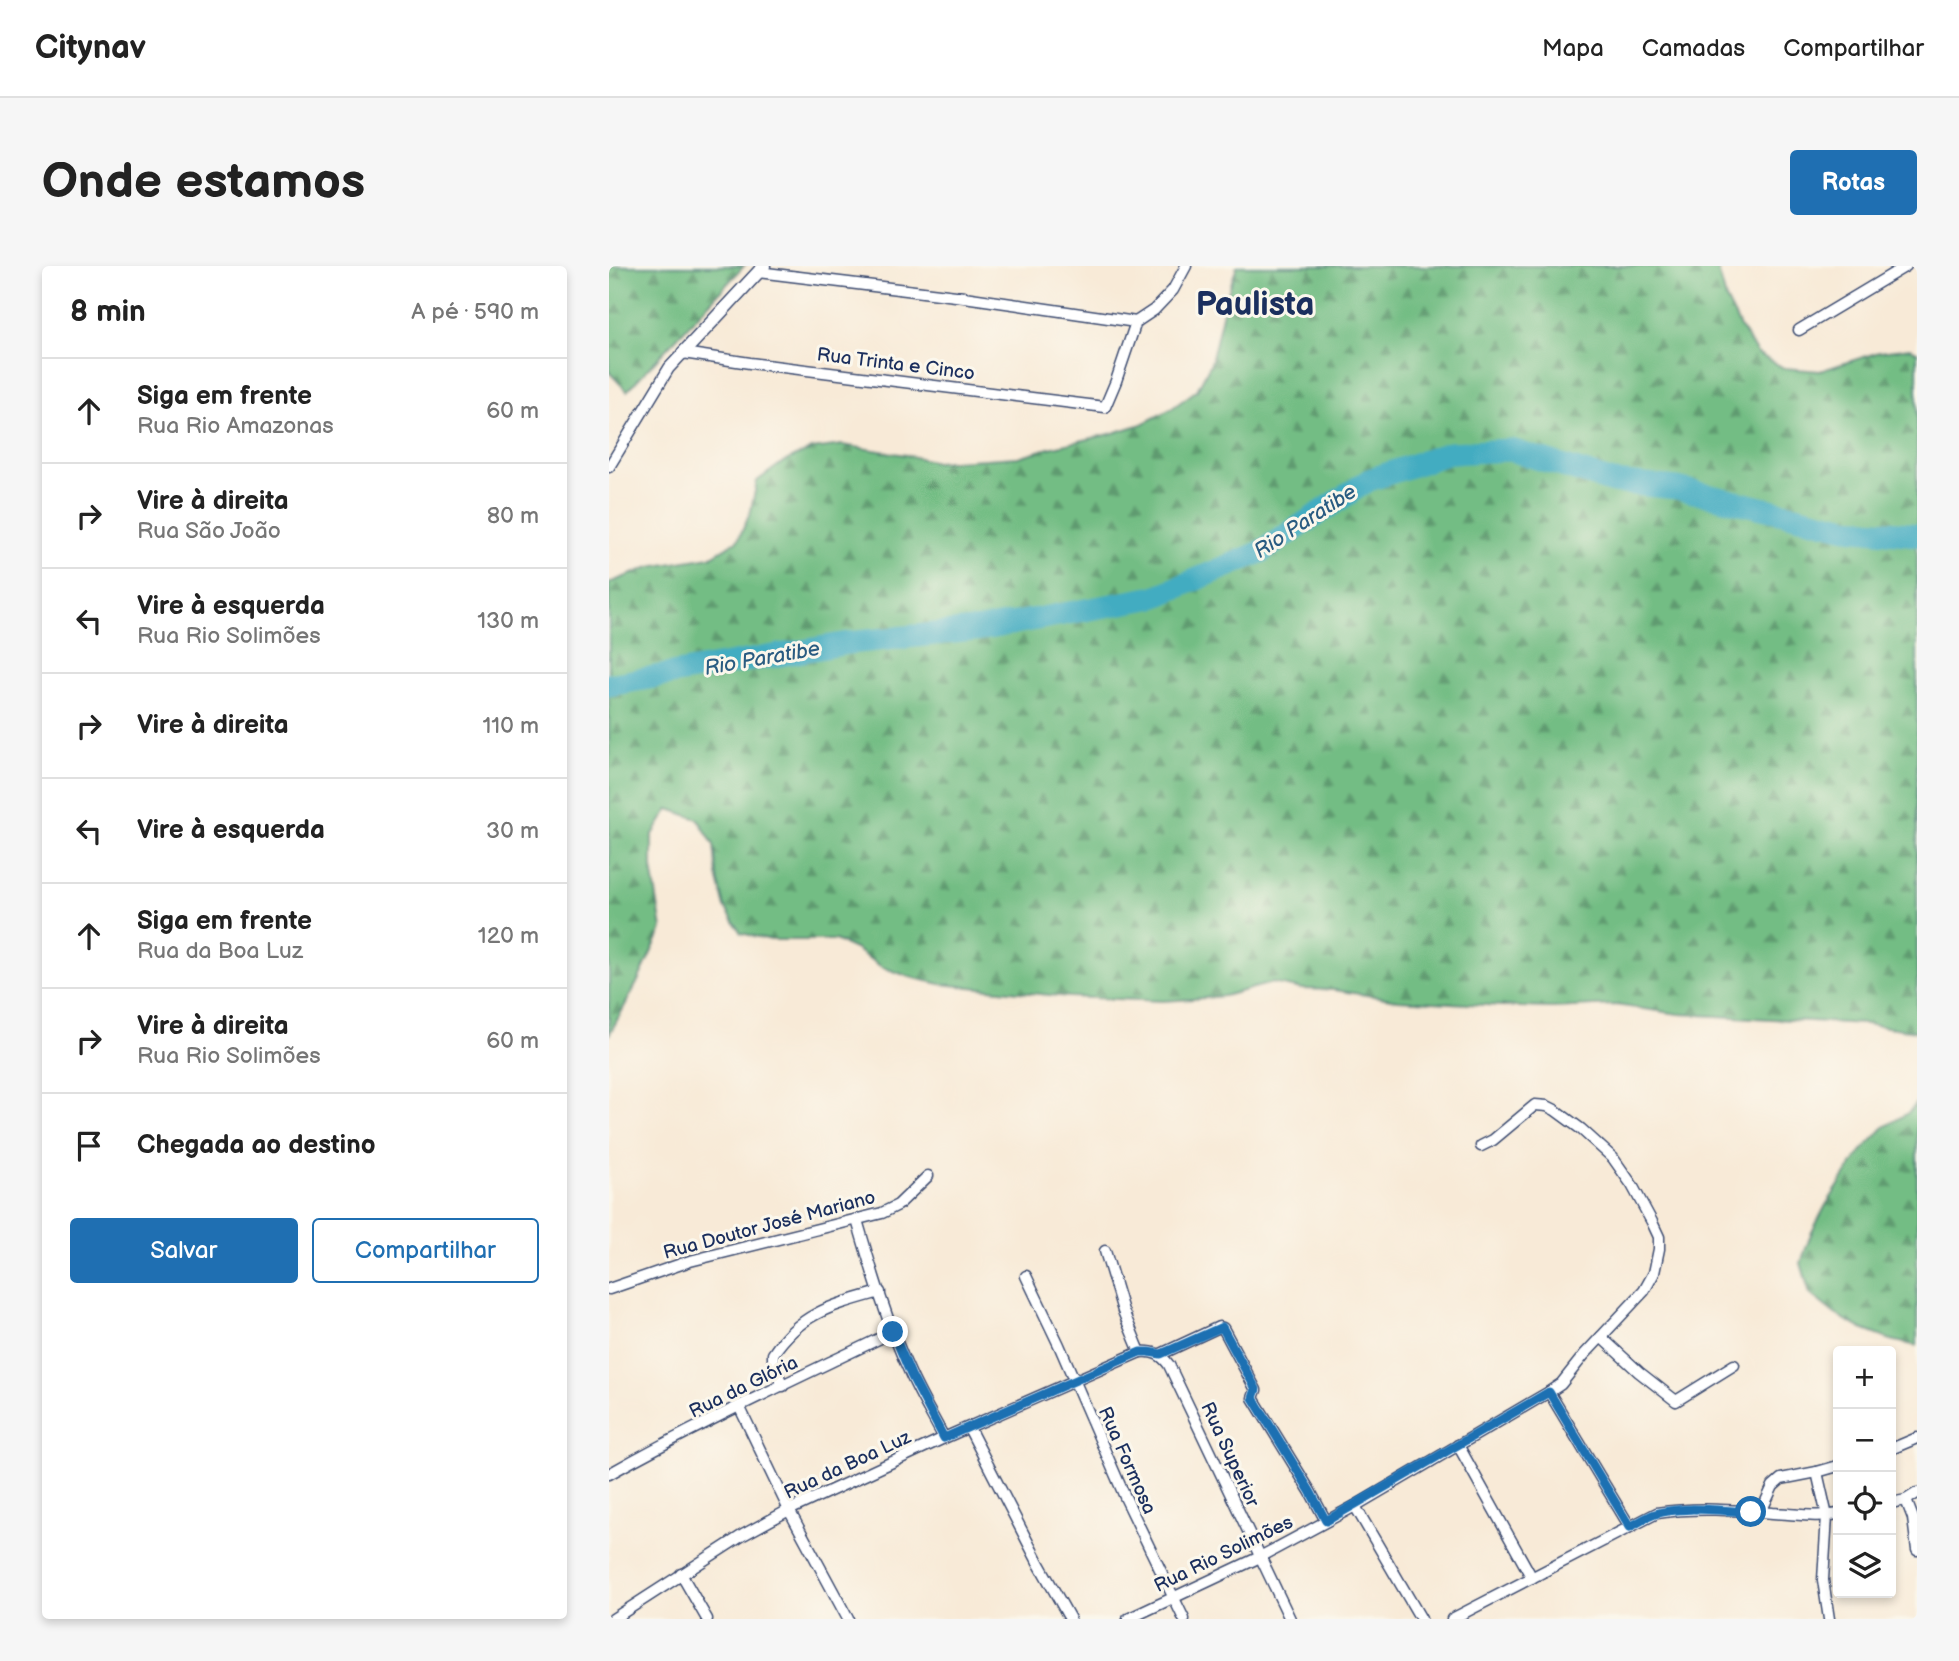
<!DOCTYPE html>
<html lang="pt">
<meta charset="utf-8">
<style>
:root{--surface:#fff;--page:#f6f6f6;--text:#222;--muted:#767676;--line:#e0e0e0;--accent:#1f6fb2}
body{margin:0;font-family:"Balsamiq Sans",sans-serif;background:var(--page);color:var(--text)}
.controls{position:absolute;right:21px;bottom:21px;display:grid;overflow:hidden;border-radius:7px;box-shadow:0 4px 10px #0003}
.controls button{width:63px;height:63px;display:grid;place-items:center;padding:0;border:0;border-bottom:2px solid var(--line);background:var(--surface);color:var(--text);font:35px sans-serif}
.stop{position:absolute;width:21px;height:21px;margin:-16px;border:5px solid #1f6fb2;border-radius:50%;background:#fff}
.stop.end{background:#1f6fb2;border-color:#fff;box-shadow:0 2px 7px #0008}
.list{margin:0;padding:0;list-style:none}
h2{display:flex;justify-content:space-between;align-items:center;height:91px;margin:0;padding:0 28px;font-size:30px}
h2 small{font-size:23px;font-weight:400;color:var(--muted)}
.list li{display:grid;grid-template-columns:46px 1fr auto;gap:21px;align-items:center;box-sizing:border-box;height:105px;padding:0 28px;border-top:2px solid var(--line)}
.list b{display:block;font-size:26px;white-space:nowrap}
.list p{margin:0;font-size:23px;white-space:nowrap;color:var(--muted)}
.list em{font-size:23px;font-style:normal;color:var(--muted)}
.actions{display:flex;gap:14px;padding:21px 28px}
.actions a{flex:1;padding:16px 0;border:2px solid var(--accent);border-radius:7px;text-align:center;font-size:24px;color:var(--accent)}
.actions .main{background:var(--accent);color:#fff}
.icon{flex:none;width:38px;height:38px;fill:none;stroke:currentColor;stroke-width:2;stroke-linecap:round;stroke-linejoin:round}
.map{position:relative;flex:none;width:1308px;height:1353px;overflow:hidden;border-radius:7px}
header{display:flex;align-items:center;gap:42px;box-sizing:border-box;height:98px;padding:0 35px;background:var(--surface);border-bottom:2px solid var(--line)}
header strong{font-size:33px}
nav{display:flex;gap:38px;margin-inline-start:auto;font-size:24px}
.intro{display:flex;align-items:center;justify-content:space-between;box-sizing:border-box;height:168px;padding:0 42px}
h1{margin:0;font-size:49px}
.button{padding:18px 32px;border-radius:7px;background:var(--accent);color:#fff;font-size:24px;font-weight:700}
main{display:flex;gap:42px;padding:0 42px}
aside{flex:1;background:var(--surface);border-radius:7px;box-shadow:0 4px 10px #0003}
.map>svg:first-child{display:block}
</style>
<header>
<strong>Citynav</strong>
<nav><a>Mapa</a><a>Camadas</a><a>Compartilhar</a></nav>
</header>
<div class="intro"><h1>Onde estamos</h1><a class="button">Rotas</a></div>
<main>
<aside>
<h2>8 min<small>A pé · 590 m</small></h2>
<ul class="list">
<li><svg class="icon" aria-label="ahead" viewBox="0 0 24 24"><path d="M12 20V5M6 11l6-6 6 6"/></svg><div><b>Siga em frente</b><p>Rua Rio Amazonas</p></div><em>60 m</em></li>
<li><svg class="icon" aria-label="right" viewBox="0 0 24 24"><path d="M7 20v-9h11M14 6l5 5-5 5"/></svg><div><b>Vire à direita</b><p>Rua São João</p></div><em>80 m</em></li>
<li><svg class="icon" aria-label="left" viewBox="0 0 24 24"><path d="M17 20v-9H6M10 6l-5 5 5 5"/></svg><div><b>Vire à esquerda</b><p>Rua Rio Solimões</p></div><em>130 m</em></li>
<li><svg class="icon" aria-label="right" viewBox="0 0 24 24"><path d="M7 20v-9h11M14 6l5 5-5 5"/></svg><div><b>Vire à direita</b></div><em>110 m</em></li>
<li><svg class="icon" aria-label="left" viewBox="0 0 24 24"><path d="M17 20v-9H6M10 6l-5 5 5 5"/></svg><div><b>Vire à esquerda</b></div><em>30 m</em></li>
<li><svg class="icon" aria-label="ahead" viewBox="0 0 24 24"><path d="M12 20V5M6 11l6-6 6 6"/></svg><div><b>Siga em frente</b><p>Rua da Boa Luz</p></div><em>120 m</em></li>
<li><svg class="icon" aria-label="right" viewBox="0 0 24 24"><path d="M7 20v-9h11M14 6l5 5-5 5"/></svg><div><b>Vire à direita</b><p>Rua Rio Solimões</p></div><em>60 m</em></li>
<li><svg class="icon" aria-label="arrive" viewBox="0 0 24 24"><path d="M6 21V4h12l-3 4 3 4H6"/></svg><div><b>Chegada ao destino</b></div></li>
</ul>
<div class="actions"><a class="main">Salvar</a><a>Compartilhar</a></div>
</aside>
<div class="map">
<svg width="1308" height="1353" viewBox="0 0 1308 1353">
<defs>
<pattern id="forest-firs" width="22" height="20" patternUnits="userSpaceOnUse" patternTransform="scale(1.75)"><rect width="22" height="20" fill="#73bd84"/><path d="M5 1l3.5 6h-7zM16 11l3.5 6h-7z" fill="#5e9a6f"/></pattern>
</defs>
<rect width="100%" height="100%" fill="#fbf7ec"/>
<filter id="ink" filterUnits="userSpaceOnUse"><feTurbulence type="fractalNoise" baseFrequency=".0143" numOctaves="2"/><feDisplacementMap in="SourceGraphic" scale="14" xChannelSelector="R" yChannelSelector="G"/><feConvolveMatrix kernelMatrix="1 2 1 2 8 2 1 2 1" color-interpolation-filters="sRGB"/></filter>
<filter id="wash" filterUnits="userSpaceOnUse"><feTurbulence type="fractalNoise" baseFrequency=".00686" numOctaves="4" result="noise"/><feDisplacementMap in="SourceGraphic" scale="28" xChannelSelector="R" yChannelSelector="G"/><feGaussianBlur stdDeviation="1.57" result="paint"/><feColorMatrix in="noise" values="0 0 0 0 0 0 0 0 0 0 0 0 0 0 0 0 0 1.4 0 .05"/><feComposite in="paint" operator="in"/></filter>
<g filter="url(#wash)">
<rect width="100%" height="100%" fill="#f8ead7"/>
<g fill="url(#forest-firs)" stroke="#477671" stroke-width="2">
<path d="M0 0H135L18 125 0 106Z"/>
<path d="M628 0H1108L1117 33 1131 61 1148 87 1175 102 1211 105 1270 86 1301 82 1308 86V765L1256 758 1070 748 1006 739 943 742 912 741 789 734 725 724 693 723 663 717 615 730 584 733 554 735 461 731 331 718 301 711 273 701 246 683 226 674H162L132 667 116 641 108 609 105 579 89 553 60 543 43 570V602L53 663 28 717 0 769V317L41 301 101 291 129 274 142 245 148 215 174 196 203 183 233 179 297 189 327 196 409 191 440 182 501 168 533 158 562 143 588 124 602 97 616 36Z"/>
<path d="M1308 837V1080L1282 1074 1253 1063 1226 1048 1201 1028 1192 997 1202 968 1217 939 1251 887 1274 862 1300 846Z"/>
</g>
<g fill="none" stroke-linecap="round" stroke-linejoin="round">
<path stroke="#42acc1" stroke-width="23" d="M0 419 239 377 374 363 546 331 652 286 760 214 840 187 902 184 1004 216 1068 222 1238 262 1308 269"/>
</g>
</g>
<g filter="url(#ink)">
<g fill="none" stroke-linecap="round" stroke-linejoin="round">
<g stroke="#3c4b70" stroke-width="13">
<g id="minor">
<path d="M149 6 355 31 527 56"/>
<path d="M1190 64 1297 0"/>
<path d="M0 201 60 102 74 87 141 97 496 141 507 115 527 56 545 44 564 24 577 0"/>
<path d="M248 954C263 1006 279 1060 302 1109 312 1131 324 1151 335 1172"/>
<path d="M496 985 514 1045 531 1086"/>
<path d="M417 1010 450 1079 516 1231 575 1353"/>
<path d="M0 1023 81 995 273 947 289 939 319 910"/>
<path d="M992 1071 1030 1106 1067 1135 1125 1099"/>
<path d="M552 1088 610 1061 614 1062 647 1124 644 1132 701 1225 717 1255"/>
<path d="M174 1120 164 1097V1088C192 1046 225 1039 271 1026"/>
<path d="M940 1126 1021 1261"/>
<path d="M130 1140 180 1244 239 1353"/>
<path d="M360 1162 429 1296 461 1353"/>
<path d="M849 1179 923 1312"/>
<path d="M1282 1183 1308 1172"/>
<path d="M0 1208C92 1156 189 1112 284 1066"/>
<path d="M1297 1234 1304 1252 1308 1284"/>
<path d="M1282 1237 1297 1234 1308 1227"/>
<path d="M746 1240 812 1353"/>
<path d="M1152 1246 1164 1220 1172 1213 1208 1206"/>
<path d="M72 1308 98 1353"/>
<path d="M4 1353 134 1269 180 1244 335 1172 531 1086C545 1085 552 1088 560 1099L681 1353"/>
<path d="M519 1353 651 1291 746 1240 940 1126 952 1118 975 1089 1035 1025 1045 1007 1050 983V971L1043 956 1023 919 1004 892 972 863 946 844 938 840 926 839 884 874 872 880"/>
<path d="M843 1353 1048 1247C1086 1241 1126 1244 1164 1247 1186 1248 1208 1252 1229 1248"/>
<path d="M1220 1353 1214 1314 1218 1250 1208 1206 1229 1200"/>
</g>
</g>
<g stroke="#3c4b70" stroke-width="15">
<path id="tertiary" d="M74 87 155 0"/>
</g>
<use href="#minor" stroke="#fff" stroke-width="10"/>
<use href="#tertiary" stroke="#fff" stroke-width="12"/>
</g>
</g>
<g fill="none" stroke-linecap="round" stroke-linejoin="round" filter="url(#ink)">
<path stroke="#1f6fb2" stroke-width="9" d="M284 1066 302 1109 335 1172 531 1086H540L552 1088 613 1061 647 1123 644 1132 701 1225 717 1255 940 1126 1021 1261C1029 1257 1037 1251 1046 1248 1073 1239 1113 1245 1142 1246"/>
</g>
<g text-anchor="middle" stroke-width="6" stroke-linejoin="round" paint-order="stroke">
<g font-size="19" fill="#1b2f5e" stroke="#fbf7ec">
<text transform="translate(287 97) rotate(7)" y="7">Rua Trinta e Cinco</text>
<text transform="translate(160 958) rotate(-15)" y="7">Rua Doutor José Mariano</text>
<text transform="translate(134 1120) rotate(-26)" y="7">Rua da Glória</text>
<text transform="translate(622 1188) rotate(65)" y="7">Rua Superior</text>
<text transform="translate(519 1194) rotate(66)" y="7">Rua Formosa</text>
<text transform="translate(238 1198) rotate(-25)" y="7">Rua da Boa Luz</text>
<text transform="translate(614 1287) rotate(-26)" y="7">Rua Rio Solimões</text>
</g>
<g font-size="21" font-style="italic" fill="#295b81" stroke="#fbf7ec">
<text transform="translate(696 255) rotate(-33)" y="7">Rio Paratibe</text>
<text transform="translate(153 392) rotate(-10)" y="7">Rio Paratibe</text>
</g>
<g font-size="33" font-weight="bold" fill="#1b2f5e" stroke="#fbf7ec">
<text x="646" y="49">Paulista</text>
</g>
</g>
</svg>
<div class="controls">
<button>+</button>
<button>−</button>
<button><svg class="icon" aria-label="locate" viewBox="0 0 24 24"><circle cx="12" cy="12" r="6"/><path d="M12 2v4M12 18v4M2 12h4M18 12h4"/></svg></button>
<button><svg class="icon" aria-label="layers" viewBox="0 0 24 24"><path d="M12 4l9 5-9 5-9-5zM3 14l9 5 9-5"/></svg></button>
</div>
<div class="stop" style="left:1142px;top:1246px"></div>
<div class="stop end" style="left:284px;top:1066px"></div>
</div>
</main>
